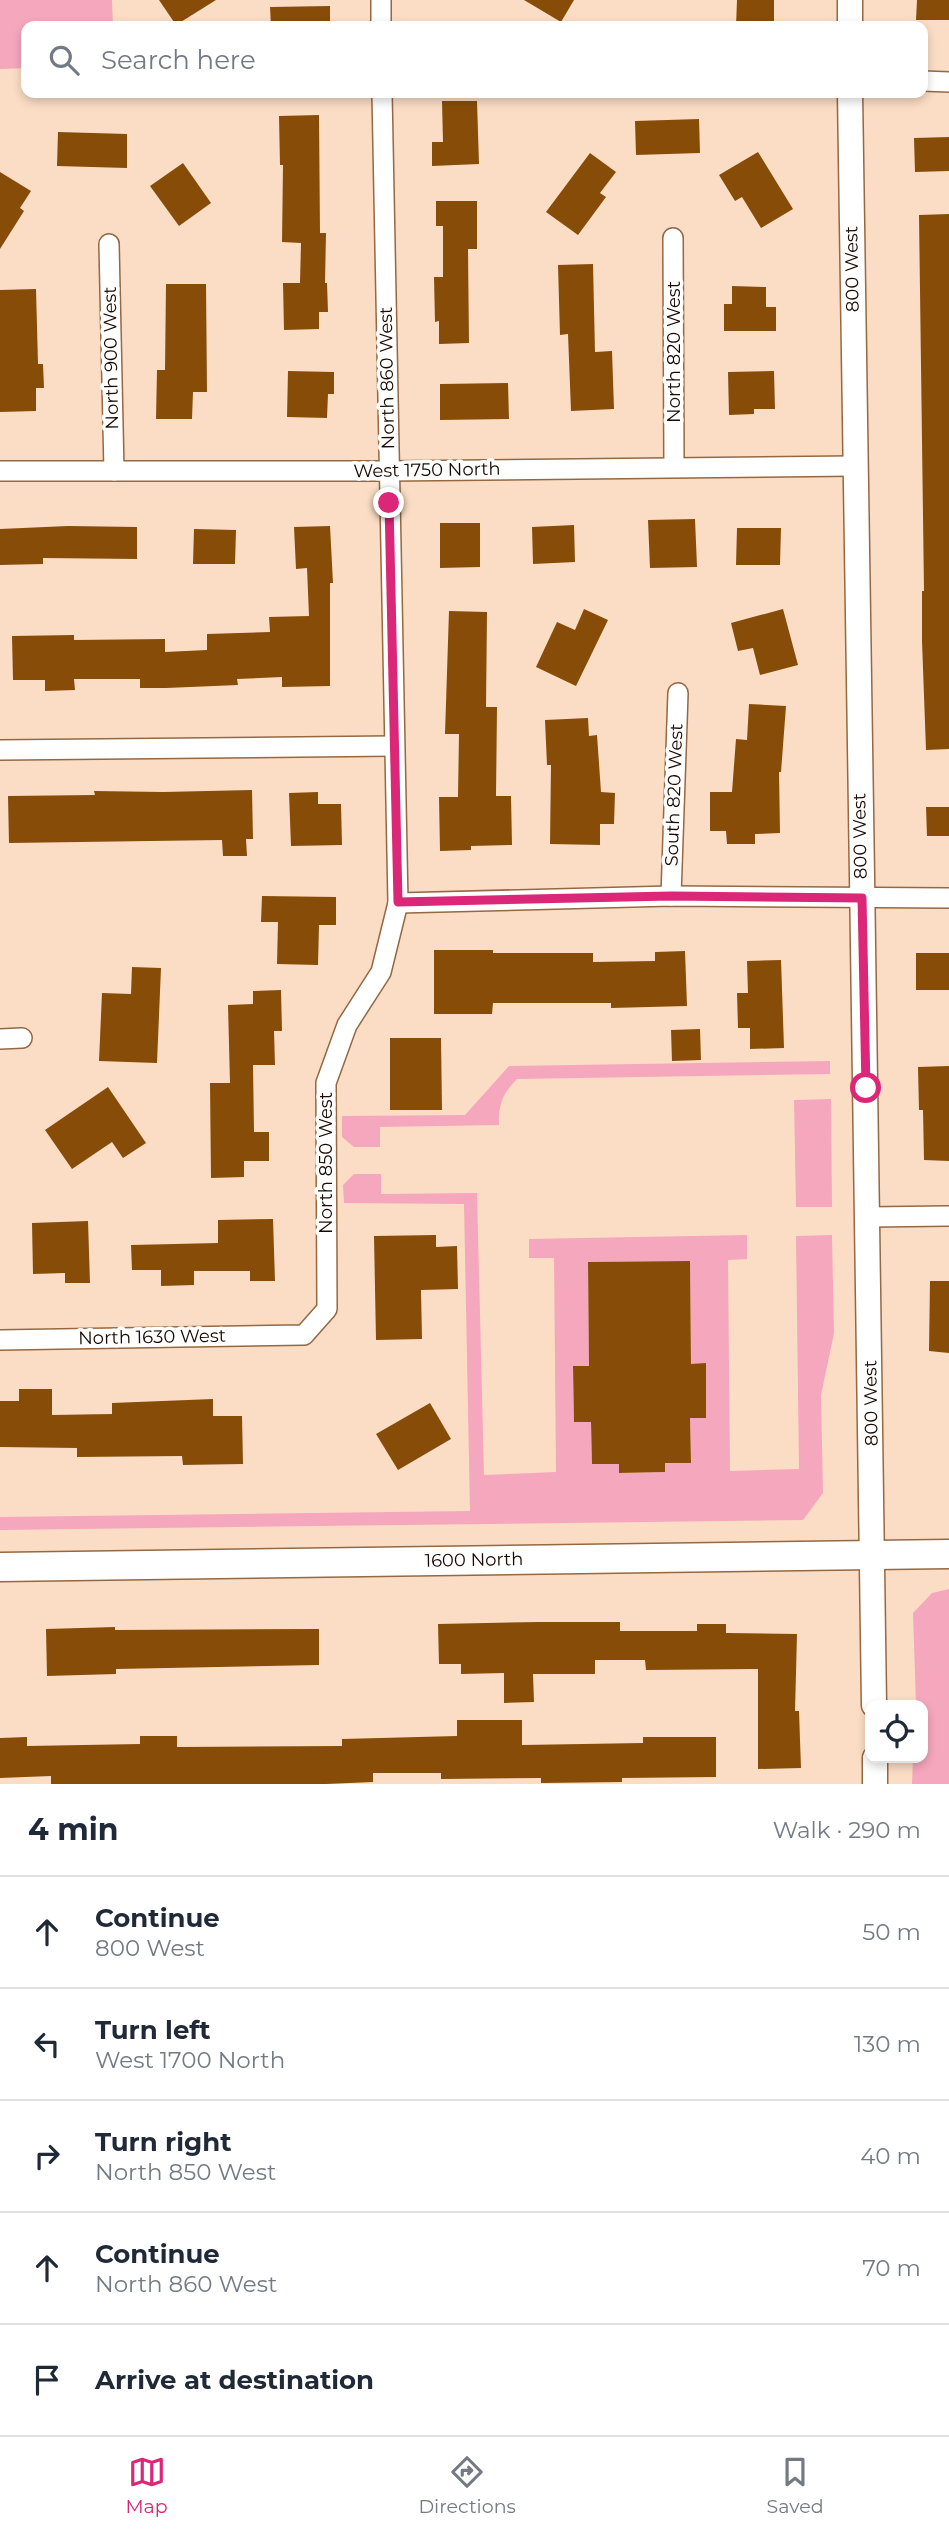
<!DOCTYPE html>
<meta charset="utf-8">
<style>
:root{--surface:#fff;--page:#f6f6f7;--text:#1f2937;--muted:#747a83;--line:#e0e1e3;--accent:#db2777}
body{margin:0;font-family:Montserrat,sans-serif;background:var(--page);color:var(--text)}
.controls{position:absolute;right:21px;bottom:21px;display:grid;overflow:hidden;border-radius:14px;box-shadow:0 4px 10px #0003}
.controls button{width:63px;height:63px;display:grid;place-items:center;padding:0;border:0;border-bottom:2px solid var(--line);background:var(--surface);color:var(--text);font:35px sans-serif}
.stop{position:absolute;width:21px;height:21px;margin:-16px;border:5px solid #db2777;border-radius:50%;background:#fff}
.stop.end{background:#db2777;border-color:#fff;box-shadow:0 2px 7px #0008}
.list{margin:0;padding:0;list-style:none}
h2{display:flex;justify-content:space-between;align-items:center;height:91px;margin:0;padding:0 28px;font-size:30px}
h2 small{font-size:23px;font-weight:400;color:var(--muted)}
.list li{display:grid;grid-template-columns:46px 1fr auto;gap:21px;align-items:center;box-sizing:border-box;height:112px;padding:0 28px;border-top:2px solid var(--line)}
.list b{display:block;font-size:26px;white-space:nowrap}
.list p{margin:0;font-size:23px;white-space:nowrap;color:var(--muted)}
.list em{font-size:23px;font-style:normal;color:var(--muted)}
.icon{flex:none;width:38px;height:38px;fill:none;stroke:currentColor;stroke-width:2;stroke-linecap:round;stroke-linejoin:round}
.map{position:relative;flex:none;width:949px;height:1784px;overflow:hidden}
.search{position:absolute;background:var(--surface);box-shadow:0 4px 10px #0003;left:21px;right:21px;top:21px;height:77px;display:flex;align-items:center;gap:18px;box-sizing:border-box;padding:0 24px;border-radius:14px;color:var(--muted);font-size:26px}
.sheet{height:651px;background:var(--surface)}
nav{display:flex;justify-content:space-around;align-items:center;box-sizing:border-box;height:98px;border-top:2px solid var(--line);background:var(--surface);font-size:19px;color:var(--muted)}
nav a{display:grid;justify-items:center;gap:4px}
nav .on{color:var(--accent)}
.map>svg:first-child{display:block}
</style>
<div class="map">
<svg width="949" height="1784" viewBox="0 0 949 1784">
<rect width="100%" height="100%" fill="#fbddc5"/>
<g fill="#f5a7bd" fill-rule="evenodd">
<path d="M0 0H112L113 26H26V68L0 69Z"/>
<path d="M830 1061V1074L517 1079C503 1093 498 1105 499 1125L380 1127V1147H354L342 1137V1116L465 1115 509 1066Z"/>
<path d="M831 1099 832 1207H796L794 1100Z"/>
<path d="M354 1174H381V1194L477 1193 484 1475 556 1472 554 1258H529V1239L747 1235V1259L728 1260 730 1471 799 1469 796 1236 832 1235 834 1333 821 1395 823 1493 803 1520 0 1530V1517L470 1511 464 1204 344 1203 343 1185ZM690 1261 691 1364H706V1418H690L691 1463H665V1472L619 1473V1464H592L591 1422H574L573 1367 589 1366 588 1262Z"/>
<path d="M949 1589V1784H912L913 1758H923V1705H916L913 1613 932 1593Z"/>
</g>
<g fill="#874c08">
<path d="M159 0H216L176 25Z"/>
<path d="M524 0H574L561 22Z"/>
<path d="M737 0H774V26H736Z"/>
<path d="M917 0H949V20H916Z"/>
<path d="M330 6V26H271L270 7Z"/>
<path d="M442 101H477L479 164 432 166V142H443Z"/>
<path d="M319 115 320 233H326L325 283H327L328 312H319V329L284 330 283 283H300L301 243 282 242 283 165H280L279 116Z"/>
<path d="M699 119 700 153 636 155 635 121Z"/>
<path d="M58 132 127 134V168L57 166Z"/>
<path d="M949 137V171L915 172 914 138Z"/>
<path d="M758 152 793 209 761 228 742 197 735 201 719 175Z"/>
<path d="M590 153 616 172 600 193 606 197 578 235 546 212Z"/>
<path d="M183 163 211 203 179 226 150 186Z"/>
<path d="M0 172 31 191 20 208 24 211 0 249Z"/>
<path d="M436 201H477V249H468L469 343 439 344V321L435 322 434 277H443V226H436Z"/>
<path d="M949 214V749L926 750 922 641V591H924L919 215Z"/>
<path d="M593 264 595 352 612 351 614 409 571 411 568 334 560 335 558 265Z"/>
<path d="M166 284H206L207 392H193L192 419H156L157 370H165Z"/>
<path d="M732 286 766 287V307H776V331H724V304H732Z"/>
<path d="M36 289 38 364H43L44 388H36V411L0 412V290Z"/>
<path d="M288 371 334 372V394H328L327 418 287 417Z"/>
<path d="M774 371 775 409H754V414L729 415 728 372Z"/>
<path d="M508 383 509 419 440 420V384Z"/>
<path d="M695 519 697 567 650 568 648 520Z"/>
<path d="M440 523H480V567L440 568Z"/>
<path d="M574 525 575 562 533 564 532 527Z"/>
<path d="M68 526 137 527V559L43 558V564L0 565V529Z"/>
<path d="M330 526 333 583H330V686L282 687V677L237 679 238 685 166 688H140V679H74L75 690 45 691V680H13L12 636 74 635V640L165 639V652L207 650V634L270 632 269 617 309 616 307 568 296 569 294 527Z"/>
<path d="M737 528H781L780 565H736Z"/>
<path d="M194 529 236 530 235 564H193Z"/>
<path d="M584 609 608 620 576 686 536 667 557 622 575 630Z"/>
<path d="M783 609 798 665 760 675 753 648 738 651 731 623Z"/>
<path d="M449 611 487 612 486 707H497L496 796H511L512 845 471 846V850L440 851 439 797H458L459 734H445Z"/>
<path d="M749 704 786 706 781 772H779L780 833 755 834V844H727L726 831H710V792H732L736 739 747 740Z"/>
<path d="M588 718 589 736 597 735 601 792 615 793 614 824H600V845L550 844 551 765H547L545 720Z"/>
<path d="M252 790 253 839H246L247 856H223L222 840 9 843 8 796 95 795 94 791 163 792Z"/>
<path d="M318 792V804H341L342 845 291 846 289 793Z"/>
<path d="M926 807H949V836H927Z"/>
<path d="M262 896 336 897V925H319L318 965 277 964 278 922H261Z"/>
<path d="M434 950H493V953H593V962L655 961V952L685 951 687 1006 611 1008V1003H493L492 1014H434Z"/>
<rect x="916" y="953" width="33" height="37"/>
<path d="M781 960 784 1048 750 1049V1028H738L737 993H748L747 961Z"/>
<path d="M132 967 161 968 157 1063 99 1061 102 993 131 994Z"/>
<path d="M281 990 282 1031H274L275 1065H253L254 1132H269V1161H244V1177L211 1178 210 1083H230L228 1005 253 1004V991Z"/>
<path d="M700 1029 701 1060 672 1061 671 1030Z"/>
<path d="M390 1038H441L442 1110H390Z"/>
<path d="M949 1066V1161L924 1160 923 1110H919L918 1067Z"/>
<path d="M108 1087 146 1143 123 1158 112 1142 72 1169 45 1130Z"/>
<path d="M273 1219 275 1281H250V1271H194V1285L161 1286V1270H132L131 1245 218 1243V1220Z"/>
<path d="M88 1221 90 1283H65V1273L33 1274 32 1223Z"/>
<path d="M436 1235V1247L457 1246 458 1289 421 1290 422 1339 376 1340 374 1236Z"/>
<path d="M690 1261 691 1364 706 1363V1418H690L691 1463H665V1472L619 1473V1464H592L591 1422H574L573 1366H589L588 1262Z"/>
<path d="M930 1281H949V1353L929 1351Z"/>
<path d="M19 1389H52V1415L112 1414V1403L213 1399V1416H242L243 1464 183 1465 182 1456 77 1457V1448L0 1447V1401H19Z"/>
<path d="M430 1403 451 1439 398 1470 376 1434Z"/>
<path d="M539 1622H620V1631H697V1624H726V1633L797 1634 795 1711H799L801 1768 758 1769V1669L646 1670 645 1660H595V1674H533L534 1702 504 1703V1673L461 1674V1664H439L438 1624Z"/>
<path d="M115 1627V1630L319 1629V1665L116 1669V1674L47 1676 46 1629Z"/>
<path d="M457 1720H522V1745L643 1743V1737H716V1777L622 1778V1782L541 1783V1778L441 1779V1773H373V1782L326 1784H51V1776L0 1778V1738L27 1737V1746L140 1744V1736H177V1747L342 1746V1739L457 1736Z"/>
</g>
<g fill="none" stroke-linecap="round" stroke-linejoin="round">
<g stroke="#946842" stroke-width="22">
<g id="minor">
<path d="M381 0V26"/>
<path d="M923 81 949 82"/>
<path d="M673 238 674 466"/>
<path d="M109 244 114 471"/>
<path d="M0 471H388L854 466"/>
<path d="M0 750 394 746"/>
<path d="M671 896 678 693"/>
<path d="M398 903 671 896 949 898"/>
<path d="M0 1039 22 1038"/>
<path d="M868 1217 949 1216"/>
<path d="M0 1340 304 1335 327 1309 326 1083 347 1025 381 972 398 903 382 93"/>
</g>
</g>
<g stroke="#946842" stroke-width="27">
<g id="tertiary">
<path d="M850 0V26"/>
<path d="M850 93C855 630 870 1168 874 1705"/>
<path d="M875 1758V1784"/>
</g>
</g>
<g stroke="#946842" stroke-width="31">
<path id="secondary" d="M0 1567 949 1554"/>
</g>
<use href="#minor" stroke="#fff" stroke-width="19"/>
<use href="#tertiary" stroke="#fff" stroke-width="24"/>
<use href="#secondary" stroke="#fff" stroke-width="28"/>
</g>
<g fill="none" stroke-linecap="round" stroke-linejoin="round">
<path stroke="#db2777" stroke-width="9" d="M389 503 398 902 671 896 862 898 866 1088"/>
</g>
<g text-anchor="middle" stroke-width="7" stroke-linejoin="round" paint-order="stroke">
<g font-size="18" fill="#190900" stroke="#fff">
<text transform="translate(852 269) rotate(-91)" y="6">800 West</text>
<text transform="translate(674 352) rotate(-90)" y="6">North 820 West</text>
<text transform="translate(111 358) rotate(-91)" y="6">North 900 West</text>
<text transform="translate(387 378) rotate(-91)" y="6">North 860 West</text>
<text transform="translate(427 470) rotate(-1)" y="6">West 1750 North</text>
<text transform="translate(674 795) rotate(-88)" y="6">South 820 West</text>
<text transform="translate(860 836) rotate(-91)" y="6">800 West</text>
<text transform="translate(326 1163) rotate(-90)" y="6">North 850 West</text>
<text transform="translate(152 1337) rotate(-1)" y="6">North 1630 West</text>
<text transform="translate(871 1403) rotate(-91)" y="6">800 West</text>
<text transform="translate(474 1560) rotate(-1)" y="6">1600 North</text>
</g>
</g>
</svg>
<div class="controls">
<button><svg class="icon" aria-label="locate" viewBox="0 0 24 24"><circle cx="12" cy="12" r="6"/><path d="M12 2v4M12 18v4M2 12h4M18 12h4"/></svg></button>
</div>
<div class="stop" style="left:866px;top:1088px"></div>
<div class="stop end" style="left:389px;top:503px"></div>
<div class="search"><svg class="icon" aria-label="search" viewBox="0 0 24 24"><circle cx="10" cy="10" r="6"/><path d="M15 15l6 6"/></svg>Search here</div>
</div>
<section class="sheet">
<h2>4 min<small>Walk · 290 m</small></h2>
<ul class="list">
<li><svg class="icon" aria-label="ahead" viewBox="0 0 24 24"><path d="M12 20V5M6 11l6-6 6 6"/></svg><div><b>Continue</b><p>800 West</p></div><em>50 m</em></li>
<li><svg class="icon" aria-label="left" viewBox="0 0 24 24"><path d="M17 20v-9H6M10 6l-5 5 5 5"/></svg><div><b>Turn left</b><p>West 1700 North</p></div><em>130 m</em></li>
<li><svg class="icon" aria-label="right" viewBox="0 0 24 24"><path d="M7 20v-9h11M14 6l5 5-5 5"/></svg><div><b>Turn right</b><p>North 850 West</p></div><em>40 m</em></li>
<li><svg class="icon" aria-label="ahead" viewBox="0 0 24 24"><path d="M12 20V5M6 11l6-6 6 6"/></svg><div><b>Continue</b><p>North 860 West</p></div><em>70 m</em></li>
<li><svg class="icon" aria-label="arrive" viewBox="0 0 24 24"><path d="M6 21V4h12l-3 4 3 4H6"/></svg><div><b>Arrive at destination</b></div></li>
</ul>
</section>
<nav>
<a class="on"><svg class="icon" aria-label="map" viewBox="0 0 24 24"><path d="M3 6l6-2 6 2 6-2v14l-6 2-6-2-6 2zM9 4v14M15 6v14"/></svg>Map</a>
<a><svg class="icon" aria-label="directions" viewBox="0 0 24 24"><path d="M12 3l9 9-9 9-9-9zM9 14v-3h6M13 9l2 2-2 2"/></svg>Directions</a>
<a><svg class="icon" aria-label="saved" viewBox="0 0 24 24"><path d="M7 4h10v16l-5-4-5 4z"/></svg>Saved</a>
</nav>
